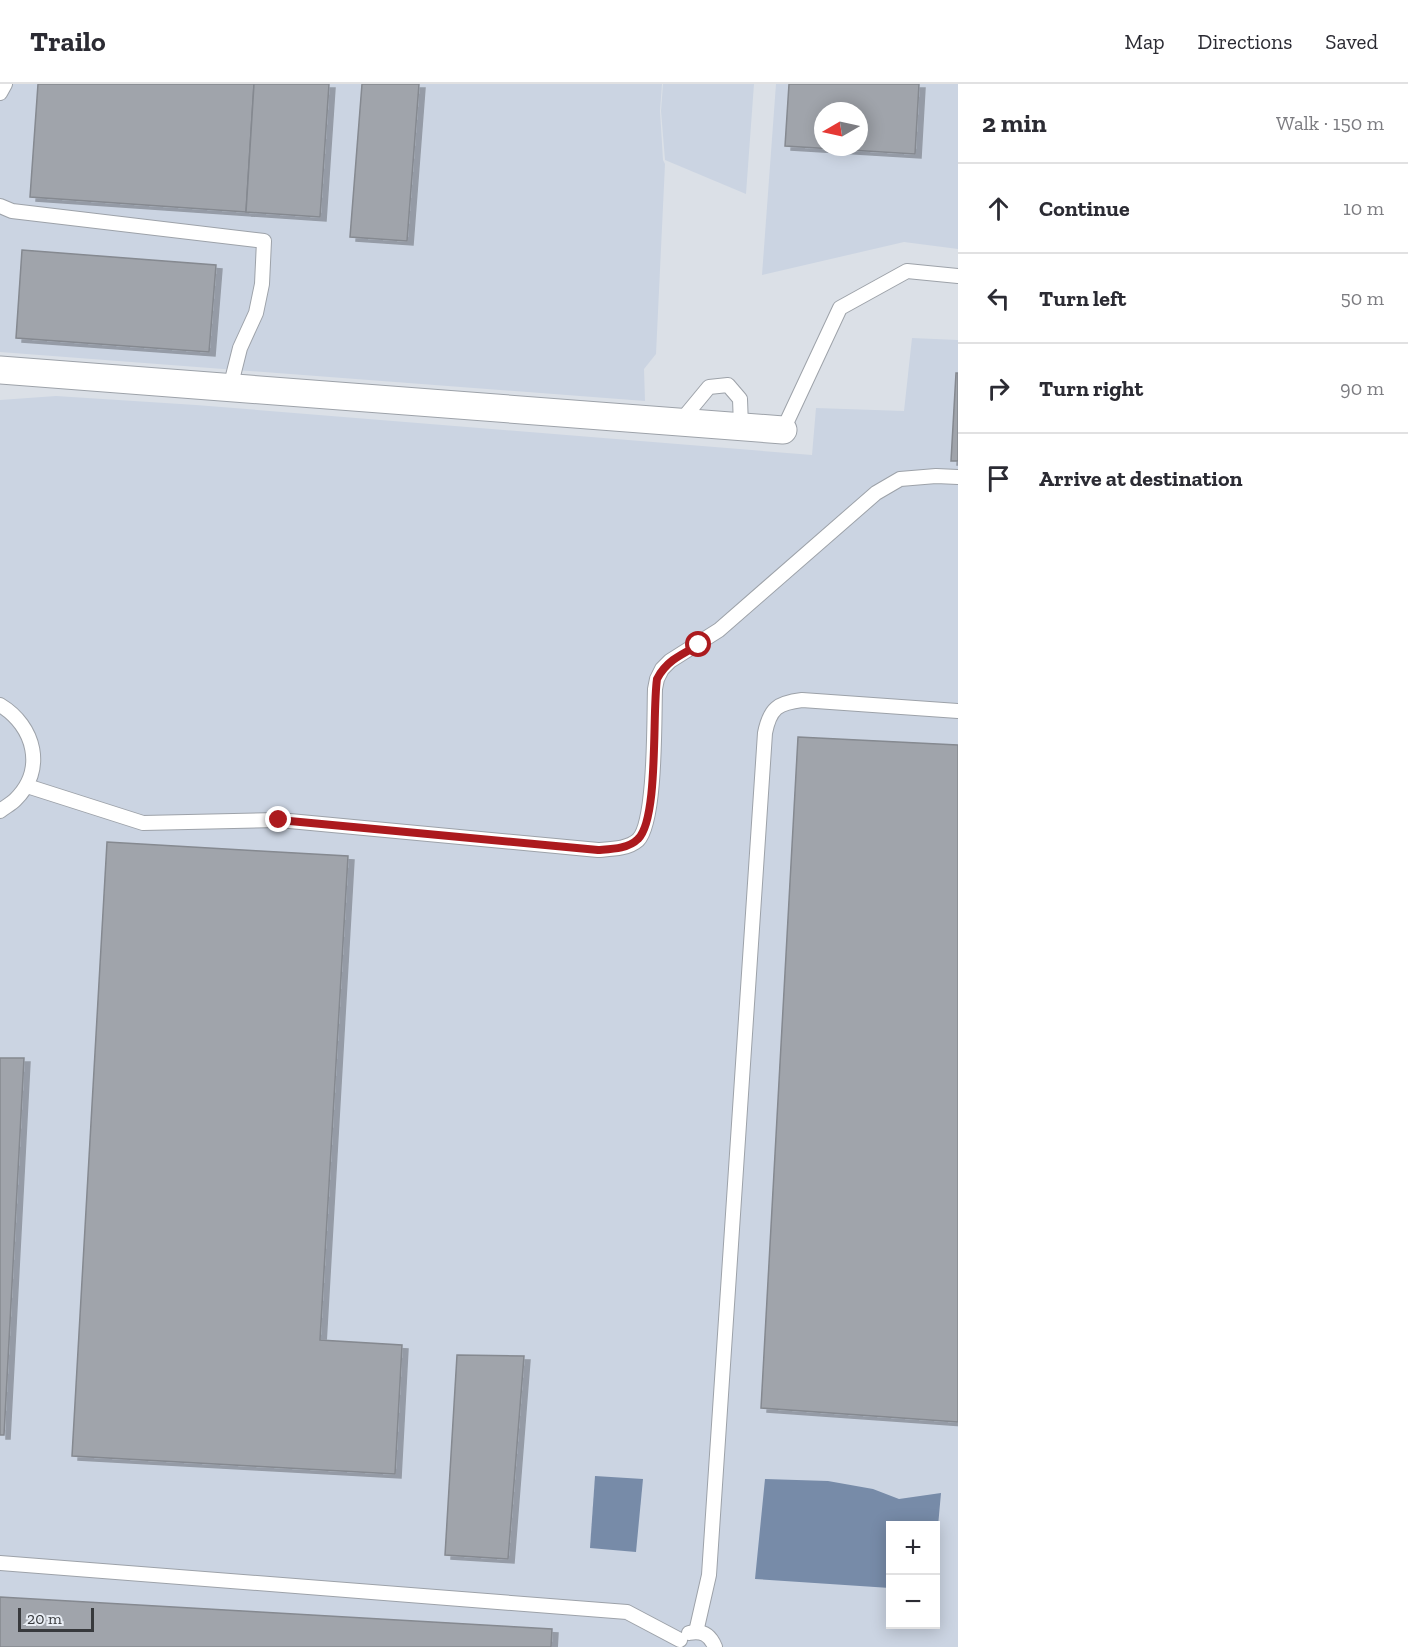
<!DOCTYPE html>
<meta charset="utf-8">
<style>
:root{--surface:#fff;--page:#f7f7f7;--text:#2b2b33;--muted:#7c7c81;--line:#e1e1e2}
body{margin:0;font-family:"Zilla Slab",serif;background:var(--page);color:var(--text)}
.controls{position:absolute;right:18px;bottom:18px;display:grid;overflow:hidden;border-radius:0px;box-shadow:0 3px 15px #0003}
.controls button{width:54px;height:54px;display:grid;place-items:center;padding:0;border:0;border-bottom:2px solid var(--line);background:var(--surface);color:var(--text);font:30px sans-serif}
.compass{position:absolute;left:814px;top:18px;width:54px;height:54px;border-radius:50%;background:var(--surface);box-shadow:0 3px 15px #0003;rotate:261deg}
.scale{position:absolute;left:18px;bottom:15px;width:76px;box-sizing:border-box;padding-left:6px;border:3px solid #37393c;border-top:0;font-size:16px;line-height:21px;white-space:nowrap;color:#37393c;-webkit-text-stroke:4px #e8edf4;paint-order:stroke}
.stop{position:absolute;width:18px;height:18px;margin:-14px;border:4px solid #ac1a1e;border-radius:50%;background:#fff}
.stop.end{background:#ac1a1e;border-color:#fff;box-shadow:0 2px 6px #0008}
.list{margin:0;padding:0;list-style:none}
h2{display:flex;justify-content:space-between;align-items:center;height:78px;margin:0;padding:0 24px;font-size:26px}
h2 small{font-size:20px;font-weight:400;color:var(--muted)}
.list li{display:grid;grid-template-columns:39px 1fr auto;gap:18px;align-items:center;box-sizing:border-box;height:90px;padding:0 24px;border-top:2px solid var(--line)}
.list b{display:block;font-size:22px;white-space:nowrap}
.list em{font-size:20px;font-style:normal;color:var(--muted)}
.icon{flex:none;width:33px;height:33px;fill:none;stroke:currentColor;stroke-width:2;stroke-linecap:round;stroke-linejoin:round}
.map{position:relative;flex:none;width:958px;height:1563px;overflow:hidden}
header{display:flex;align-items:center;gap:36px;box-sizing:border-box;height:84px;padding:0 30px;background:var(--surface);border-bottom:2px solid var(--line)}
header strong{font-size:28px}
nav{display:flex;gap:33px;margin-inline-start:auto;font-size:21px}
main{display:flex}
aside{flex:1;background:var(--surface)}
.map>svg:first-child{display:block}
</style>
<header>
<strong>Trailo</strong>
<nav><a>Map</a><a>Directions</a><a>Saved</a></nav>
</header>
<main>
<div class="map">
<svg width="958" height="1563" viewBox="0 0 958 1563">
<defs>
<filter id="shadow"><feDropShadow dx="6" dy="4" stdDeviation="0" flood-color="#0004"/></filter>
</defs>
<rect width="100%" height="100%" fill="#dbe0e7"/>
<g fill="#cbd4e2" fill-rule="evenodd">
<path d="M0 0H662L660 27 663 76 665 80 656 270 644 285 645 317 0 268Z"/>
<path d="M663 0H754L746 110 665 76 661 27Z"/>
<path d="M776 0H958V165L904 158 762 191ZM823 27H859V63H823Z"/>
<path d="M912 254 958 256V1563H0V316L56 312 196 321 812 371 816 324 904 327ZM890 1442H936V1540H890Z"/>
</g>
<g fill="#778ba8">
<path d="M595 1392 643 1395 636 1468 590 1464Z"/>
<path d="M765 1395 828 1397 873 1405 899 1415 941 1409 936 1464V1442H890V1504L755 1495Z"/>
</g>
<g fill="#a0a4ab" stroke="#858990" stroke-width="1.5" fill-rule="evenodd" filter="url(#shadow)">
<path d="M38 0H254L246 128 30 113Z"/>
<path d="M254 0H329L320 133 246 128Z"/>
<path d="M362 0H419L407 157 350 153Z"/>
<path d="M789 0H919L915 70 785 62ZM823 27H859V63H823Z"/>
<path d="M22 166 216 181 209 268 16 254Z"/>
<path d="M956 289H958V377H951Z"/>
<path d="M798 653 958 661V1338L761 1324Z"/>
<path d="M107 758 348 772 320 1256 402 1261 395 1390 72 1372Z"/>
<path d="M0 974H24L4 1351H0Z"/>
<path d="M457 1271 524 1272 508 1475 445 1471Z"/>
<path d="M0 1513 552 1545 551 1563H0Z"/>
</g>
<g fill="none" stroke-linecap="round" stroke-linejoin="round">
<g stroke="#9da2a9" stroke-width="16">
<g id="lane">
<path d="M0 9 5 0"/>
<path d="M0 122 12 127 264 157 262 200 256 229 240 264 230 304"/>
<path d="M680 338 709 303 728 301 740 315 741 342"/>
<path d="M783 346 840 224 907 187 958 192"/>
<path d="M0 621C35 642 46 686 15 716 11 720 5 723 0 727"/>
<path d="M27 702 143 739 279 736 598 766C611 765 628 765 638 756 656 738 654 634 655 605L657 595 662 585 670 577 719 546 876 409 900 395 936 392 958 393"/>
<path d="M0 1479 627 1528 680 1556"/>
<path d="M696 1548 709 1491 765 649C770 624 778 619 802 616L958 627"/>
<path d="M689 1549C702 1546 710 1551 715 1563"/>
</g>
</g>
<g stroke="#9da2a9" stroke-width="29">
<path id="street" d="M0 286 783 346"/>
</g>
<use href="#lane" stroke="#fff" stroke-width="14"/>
<use href="#street" stroke="#fff" stroke-width="27"/>
</g>
<g fill="none" stroke-linecap="round" stroke-linejoin="round">
<path stroke="#ac1a1e" stroke-width="8" d="M279 736 598 766C611 765 628 765 638 755 659 735 652 628 657 595 666 577 682 570 699 561"/>
</g>
</svg>
<div class="controls">
<button>+</button>
<button>−</button>
</div>
<svg class="compass" viewBox="-18 -18 36 36"><path d="M0-13l5 13h-10z" fill="#e53935"/><path d="M0 13l5-13h-10z" fill="#7c7c81"/></svg>
<div class="scale">20 m</div>
<div class="stop" style="left:699px;top:561px"></div>
<div class="stop end" style="left:279px;top:736px"></div>
</div>
<aside>
<h2>2 min<small>Walk · 150 m</small></h2>
<ul class="list">
<li><svg class="icon" aria-label="ahead" viewBox="0 0 24 24"><path d="M12 20V5M6 11l6-6 6 6"/></svg><div><b>Continue</b></div><em>10 m</em></li>
<li><svg class="icon" aria-label="left" viewBox="0 0 24 24"><path d="M17 20v-9H6M10 6l-5 5 5 5"/></svg><div><b>Turn left</b></div><em>50 m</em></li>
<li><svg class="icon" aria-label="right" viewBox="0 0 24 24"><path d="M7 20v-9h11M14 6l5 5-5 5"/></svg><div><b>Turn right</b></div><em>90 m</em></li>
<li><svg class="icon" aria-label="arrive" viewBox="0 0 24 24"><path d="M6 21V4h12l-3 4 3 4H6"/></svg><div><b>Arrive at destination</b></div></li>
</ul>
</aside>
</main>
